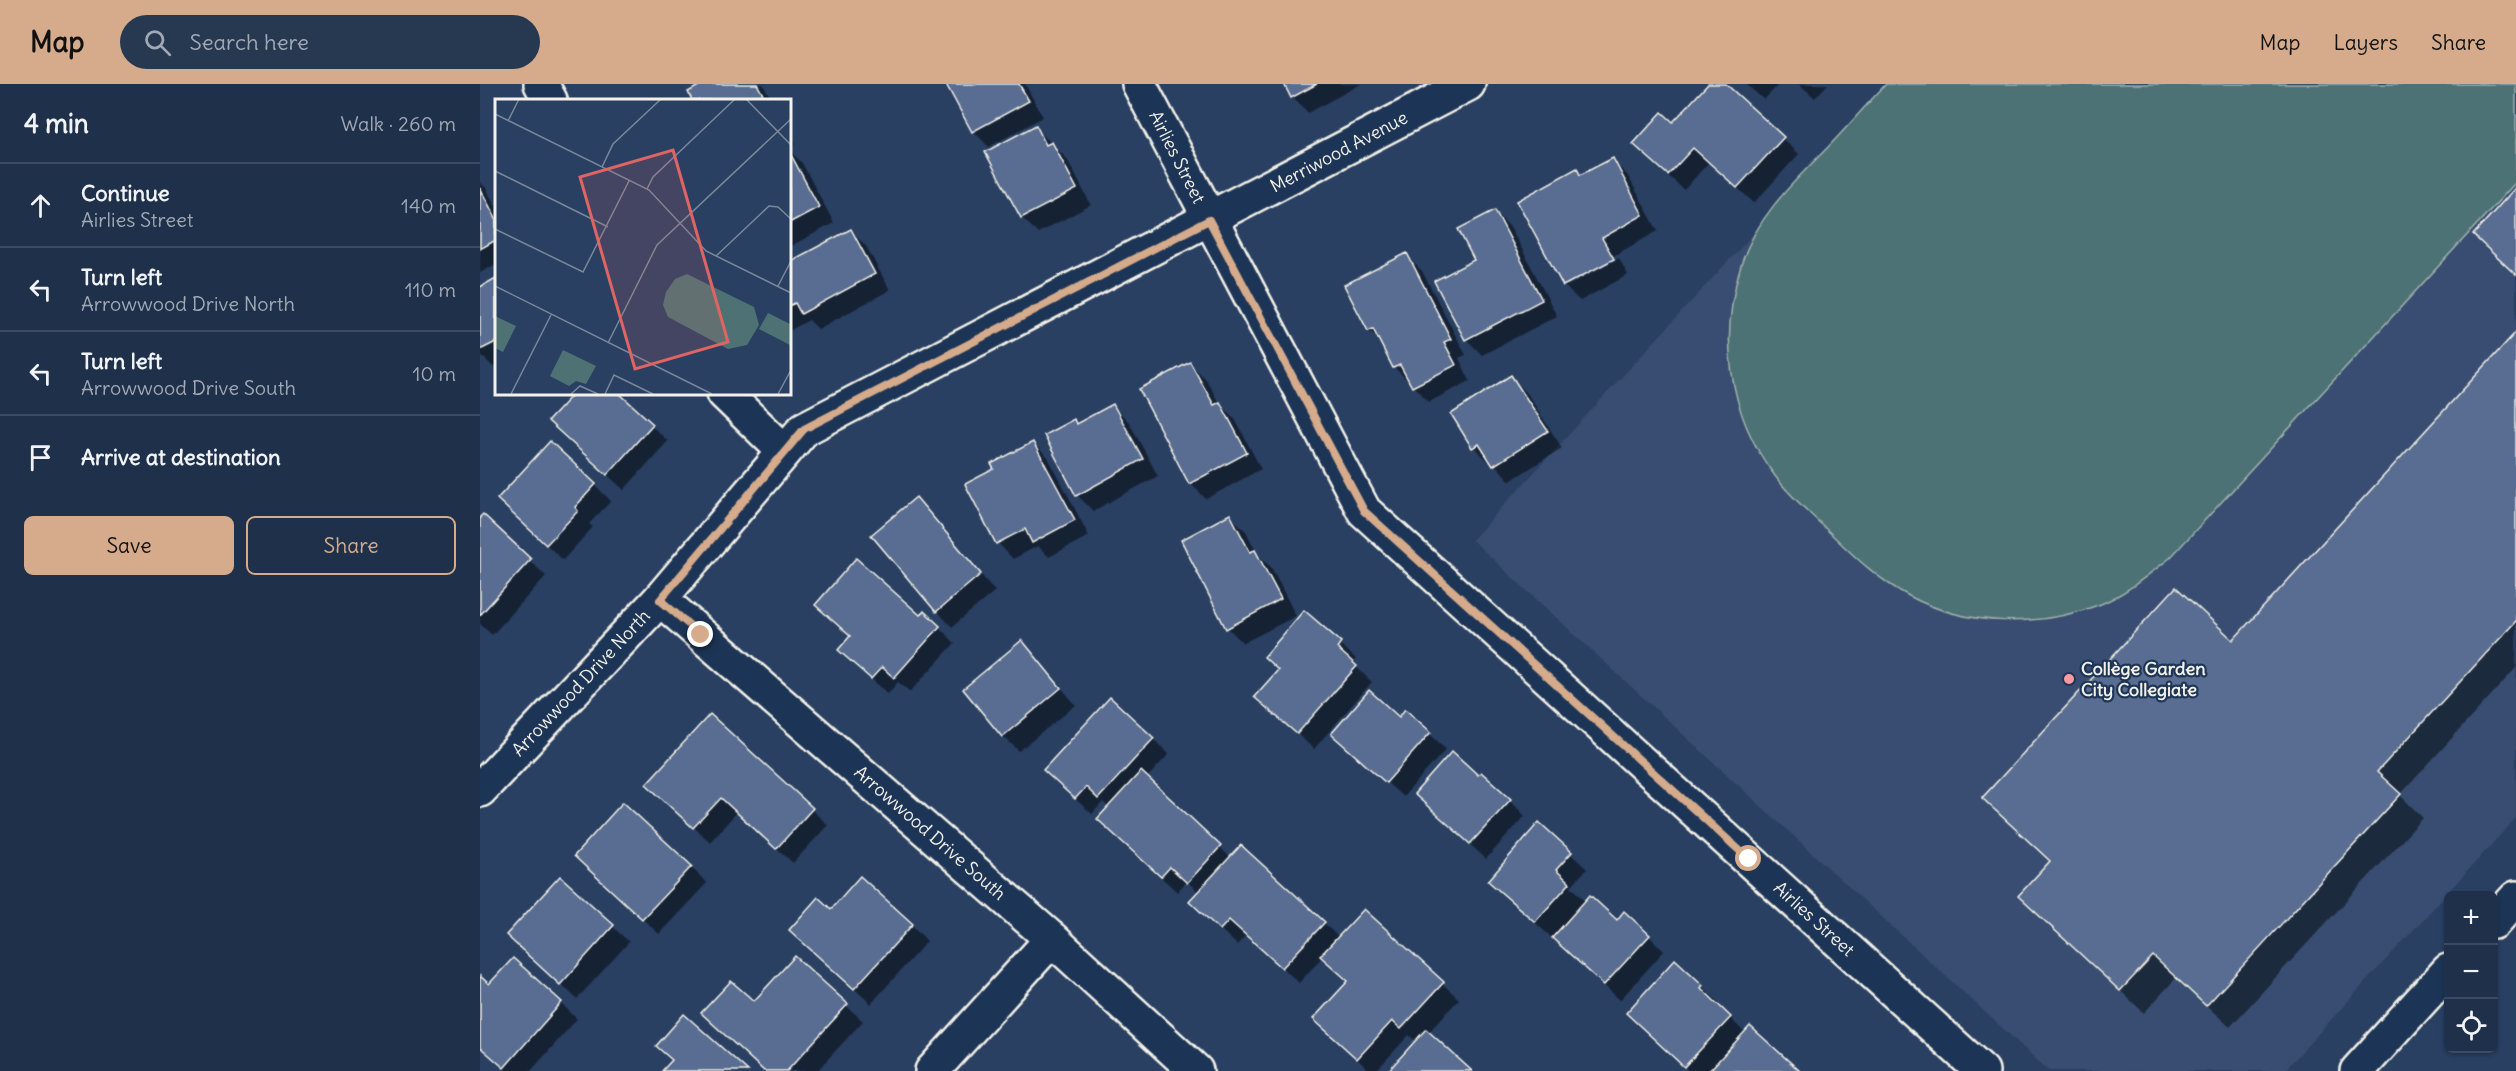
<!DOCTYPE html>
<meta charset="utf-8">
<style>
:root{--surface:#1f304a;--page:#273851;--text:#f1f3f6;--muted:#a1a9b5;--line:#3c4b62;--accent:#d6ab8b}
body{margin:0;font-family:Delius,sans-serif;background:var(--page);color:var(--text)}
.controls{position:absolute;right:18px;bottom:18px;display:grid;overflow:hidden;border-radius:9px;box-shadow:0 2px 4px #0004}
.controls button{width:54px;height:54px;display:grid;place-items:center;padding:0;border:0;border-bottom:2px solid var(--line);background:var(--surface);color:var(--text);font:30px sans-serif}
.stop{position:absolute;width:18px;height:18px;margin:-14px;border:4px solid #d6ab8b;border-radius:50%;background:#fff}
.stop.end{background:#d6ab8b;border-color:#fff;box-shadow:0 2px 6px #0008}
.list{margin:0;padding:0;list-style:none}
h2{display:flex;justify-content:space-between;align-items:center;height:78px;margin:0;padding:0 24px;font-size:26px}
h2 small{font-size:20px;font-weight:400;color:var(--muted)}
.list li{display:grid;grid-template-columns:39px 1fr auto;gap:18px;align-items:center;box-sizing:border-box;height:84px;padding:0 24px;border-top:2px solid var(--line)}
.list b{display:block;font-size:22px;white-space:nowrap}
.list p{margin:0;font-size:20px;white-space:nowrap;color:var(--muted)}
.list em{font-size:20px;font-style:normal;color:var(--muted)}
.actions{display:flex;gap:12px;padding:18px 24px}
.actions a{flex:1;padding:14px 0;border:2px solid var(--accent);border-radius:9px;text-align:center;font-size:21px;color:var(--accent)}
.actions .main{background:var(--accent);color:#111}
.icon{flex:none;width:33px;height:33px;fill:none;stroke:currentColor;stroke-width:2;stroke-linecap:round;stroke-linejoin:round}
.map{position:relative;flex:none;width:2036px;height:987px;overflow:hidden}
header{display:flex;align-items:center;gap:36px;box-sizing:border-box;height:84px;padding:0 30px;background:var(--accent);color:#111}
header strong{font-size:28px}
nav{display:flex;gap:33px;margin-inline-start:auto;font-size:21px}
.search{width:420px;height:54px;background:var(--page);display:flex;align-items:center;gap:15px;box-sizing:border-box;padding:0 21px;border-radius:33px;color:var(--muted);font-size:22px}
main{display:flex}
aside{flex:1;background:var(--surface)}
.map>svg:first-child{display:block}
</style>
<header>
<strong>Map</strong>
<div class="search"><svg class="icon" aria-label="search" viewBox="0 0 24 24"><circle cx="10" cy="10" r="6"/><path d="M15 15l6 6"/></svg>Search here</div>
<nav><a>Map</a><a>Layers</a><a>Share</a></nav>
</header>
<main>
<aside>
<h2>4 min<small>Walk · 260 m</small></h2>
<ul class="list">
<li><svg class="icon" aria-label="ahead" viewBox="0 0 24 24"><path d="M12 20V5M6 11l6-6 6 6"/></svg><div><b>Continue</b><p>Airlies Street</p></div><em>140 m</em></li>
<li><svg class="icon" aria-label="left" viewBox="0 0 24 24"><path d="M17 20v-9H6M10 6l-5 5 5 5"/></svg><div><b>Turn left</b><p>Arrowwood Drive North</p></div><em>110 m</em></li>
<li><svg class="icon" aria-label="left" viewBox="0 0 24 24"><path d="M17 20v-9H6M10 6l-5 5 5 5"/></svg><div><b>Turn left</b><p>Arrowwood Drive South</p></div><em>10 m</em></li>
<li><svg class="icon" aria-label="arrive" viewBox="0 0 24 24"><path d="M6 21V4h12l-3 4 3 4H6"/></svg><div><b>Arrive at destination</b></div></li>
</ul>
<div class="actions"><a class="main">Save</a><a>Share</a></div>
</aside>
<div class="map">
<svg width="2036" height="987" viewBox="0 0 2036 987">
<rect width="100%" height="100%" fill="#294063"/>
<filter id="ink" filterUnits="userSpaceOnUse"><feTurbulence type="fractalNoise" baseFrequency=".0167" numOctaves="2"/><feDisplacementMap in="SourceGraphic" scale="12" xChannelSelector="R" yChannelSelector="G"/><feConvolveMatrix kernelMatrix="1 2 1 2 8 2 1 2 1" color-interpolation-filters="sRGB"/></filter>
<g filter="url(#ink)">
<path fill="#374e71" d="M1411 0H2036V734L1804 987H1569L992 456Z"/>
<path fill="#4e7274" stroke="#a1b2ae" stroke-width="1.5" d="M1406 0H2036V98L1690 474C1668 491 1647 509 1621 520 1560 544 1487 543 1429 512 1396 495 1369 467 1343 442 1327 426 1309 411 1295 392 1248 330 1238 252 1262 178 1278 130 1316 96 1350 61 1369 41 1387 20 1406 0Z"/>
<g fill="#0007">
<path d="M226 0H283L292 16H214L210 9Z"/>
<path d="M468 0H545L563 33 509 63 493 47Z"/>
<path d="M805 0H881L828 29 812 13Z"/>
<path d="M1230 0H1244L1319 70 1274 119 1229 78 1204 106 1171 76 1193 40Z"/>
<path d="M1266 0H1299L1284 16Z"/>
<path d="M1319 0H1348L1335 14Z"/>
<path d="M555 43 587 75 611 121 558 149 542 134 507 68Z"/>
<path d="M309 49 315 60 309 63Z"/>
<path d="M309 66 322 79 354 139 309 163Z"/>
<path d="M1132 76 1148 92 1178 147 1087 198V202L1139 174 1148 191 1100 217 1084 202 1097 86 1102 92Z"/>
<path d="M0 98 6 104 16 123V180L0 189Z"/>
<path d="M1015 128 1031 144 1077 232 1002 271 986 255 996 177Z"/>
<path d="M371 147 386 162 410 206 338 245 329 236 309 247V180Z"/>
<path d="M926 171 942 187 986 271 979 274 990 297 949 318 914 283 902 259 889 246Z"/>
<path d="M16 196V282L13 283 0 270V204Z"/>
<path d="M2036 250V584L1920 711 1943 734 1750 943 1696 894 1664 929 1540 812 1571 778 1753 558Z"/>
<path d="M710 280 726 295 739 319 755 335 781 385 726 415 710 399Z"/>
<path d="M1031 293 1047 309 1082 364 1030 397 1012 377 1009 378 994 363Z"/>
<path d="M96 309H136L188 357 144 406 86 353Z"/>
<path d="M633 322 649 338 678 392 613 427 597 411 594 337 598 341Z"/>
<path d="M553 359 569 375 609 452 569 473 558 462 533 475 518 459 487 400 516 386Z"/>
<path d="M115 401 131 417 109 440 113 443 83 476 34 431Z"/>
<path d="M436 415 515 507 472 543 457 527Z"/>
<path d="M3 432 66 492 12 551 0 540V435Z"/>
<path d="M750 432 766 447 778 471 791 483 816 532 763 559 748 544Z"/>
<path d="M337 521 459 543 475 559 430 608 418 598 408 610 376 581 371 553Z"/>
<path d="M824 528 876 575 872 579 892 598 834 665 776 613 800 587Z"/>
<path d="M542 558 596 621 539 667 523 652Z"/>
<path d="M925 627 966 665 923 713 869 665 919 635Z"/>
<path d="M230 632 348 741 313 779 257 728 230 758 183 715Z"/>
<path d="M673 655 689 670 667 694 751 774 844 839 859 854 884 827 979 915 948 949 990 987H910L936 958 929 951 896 987H890L851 951 870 898 843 872 819 899 766 851 757 861 727 833 719 809 707 797 697 808 635 750 629 724 623 718 612 730 581 702Z"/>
<path d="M998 693 1030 716 1045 732 1006 775 951 725Z"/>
<path d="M1060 741 1107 785 1091 802 1106 817 1137 838 1169 852 1184 867 1140 916 1026 812Z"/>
<path d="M211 783 227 799 179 850 112 788Z"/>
<path d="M81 794 149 858 97 915 44 867Z"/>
<path d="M351 827 432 841 447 857 391 920 327 861Z"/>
<path d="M315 874 383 937 337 987H285L274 919Z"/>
<path d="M0 894 9 903 81 919 97 935 51 987H27L0 963Z"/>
<path d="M1222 902 1238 918 1236 920 1265 949 1318 987H1209L1164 945Z"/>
</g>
<g fill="#596d91" stroke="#f4f1e8" stroke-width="1.5">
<path d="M222 0H277L286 16H212L208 8Z"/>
<path d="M466 0H539L549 17 492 48Z"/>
<path d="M804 0H837L811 14Z"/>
<path d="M1228 0H1246L1304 53 1257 104 1213 64 1188 91 1153 60 1182 28 1193 38Z"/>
<path d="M556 41 566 61 572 58 597 105 541 134 505 68Z"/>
<path d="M309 67 339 123 309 139Z"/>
<path d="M1133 74 1163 131 1122 154 1134 175 1083 202 1037 117 1097 84 1100 91Z"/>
<path d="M2036 103V191L1993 151Z"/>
<path d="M0 104 16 135V156L0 165Z"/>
<path d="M1015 126 1062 216 985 256 954 197 994 176 978 145Z"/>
<path d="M371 145 395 190 321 230 315 219 309 222V178Z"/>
<path d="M927 169 971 255 964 258 976 281 932 303 920 281 913 284 893 245 888 247 864 201Z"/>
<path d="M16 194V258L0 266V203Z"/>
<path d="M2036 248V537L1897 688 1921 710 1726 922 1673 872 1640 907 1538 812 1570 777 1502 714 1696 503 1753 556Z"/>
<path d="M710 278 734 321 740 318 767 369 709 400 659 305Z"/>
<path d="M1031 291 1068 347 1013 382 999 360 992 364 971 330Z"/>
<path d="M94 309H139L173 340 127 391 68 337Z"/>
<path d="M633 320 663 375 596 412 564 351 594 335 596 340Z"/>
<path d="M70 357 116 400 95 423 98 427 66 461 17 415Z"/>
<path d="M553 358 595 436 552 459 545 445 516 460 485 400 514 385 511 380Z"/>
<path d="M436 413 501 490 456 528 391 451Z"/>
<path d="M3 430 51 475 0 531V433Z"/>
<path d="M750 430 770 468 775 466 801 515 746 545 701 456Z"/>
<path d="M376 474 440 531 444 527 460 542 414 594 402 583 391 595 358 566 370 552 335 521Z"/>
<path d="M824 526 861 558 857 564 877 582 817 650 774 613 798 586 784 573Z"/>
<path d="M542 556 581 604 522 653 483 605Z"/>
<path d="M889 606 919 633 925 625 951 648 906 699 851 650Z"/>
<path d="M630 613 674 654 618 715 606 703 595 715 563 686Z"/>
<path d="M230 630 333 724 296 765 241 714 213 744 166 700Z"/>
<path d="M972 667 998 691 1001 688 1031 715 990 760 934 710Z"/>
<path d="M661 687 741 762 707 799 690 783 681 793 617 735Z"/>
<path d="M143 718 212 782 162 835 94 772Z"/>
<path d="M1059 738 1092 768 1076 786 1090 799 1055 838 1008 797Z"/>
<path d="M761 761 845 838 802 884 749 836 740 846 709 817Z"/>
<path d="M80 792 134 841 80 901 26 851Z"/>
<path d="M380 792 433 840 374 905 309 846 338 813 351 825Z"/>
<path d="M1110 811 1137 836 1144 827 1170 851 1124 901 1072 854Z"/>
<path d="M884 825 964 898 921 945 912 937 877 975 833 935 868 897 840 872Z"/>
<path d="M315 872 368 920 307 987H284L221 929 251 897 274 917Z"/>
<path d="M33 874 82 918 24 984 0 963V892L9 900Z"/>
<path d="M1195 875 1223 901 1221 904 1251 933 1204 983 1146 929Z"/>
<path d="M204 930 268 987H182L192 976 176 962Z"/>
<path d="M1270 942 1320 987H1229Z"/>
<path d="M946 945 992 987H908Z"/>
</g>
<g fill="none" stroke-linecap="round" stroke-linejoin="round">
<g stroke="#f4f1e8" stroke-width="38">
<g id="minor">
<path d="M61 0 70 16"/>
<path d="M659 0 884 427 1502 987"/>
<path d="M244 309 304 367"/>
<path d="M180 515 572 855 716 987"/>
<path d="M0 706 180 515 324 345 988 0"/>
<path d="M2014 838 2036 814"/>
<path d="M452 987 572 855"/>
<path d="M1877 987 1968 887"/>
</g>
</g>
<use href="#minor" stroke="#1d3557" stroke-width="33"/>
</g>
</g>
<g fill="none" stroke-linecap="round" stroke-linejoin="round" filter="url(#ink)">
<path stroke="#d6ab8b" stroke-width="8" d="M221 551 180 516 324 345 729 136 884 427 1269 775"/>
</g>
<circle fill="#ff9aa2" stroke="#1d3557" stroke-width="2" cx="1589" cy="595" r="6"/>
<g text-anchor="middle" stroke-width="4.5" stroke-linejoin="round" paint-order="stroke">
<g font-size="18" fill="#f4f1e8" stroke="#1d3557">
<text transform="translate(859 68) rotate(-28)" y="6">Merriwood Avenue</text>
<text transform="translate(697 73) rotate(63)" y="6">Airlies Street</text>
<text transform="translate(101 599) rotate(-47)" y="6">Arrowwood Drive North</text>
<text transform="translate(450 749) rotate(41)" y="6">Arrowwood Drive South</text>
<text transform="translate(1334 835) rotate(42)" y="6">Airlies Street</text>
</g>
<g font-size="18" font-weight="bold" fill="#f4f1e8" stroke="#1d3557" text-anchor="start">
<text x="1601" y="591">Collège Garden<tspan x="1601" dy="21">City Collegiate</tspan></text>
</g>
</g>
<g transform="translate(15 15)">
<rect width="296" height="296" fill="#294063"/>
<path d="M192 175 259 208 264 226 252 246 233 250 173 218 168 206 171 193 180 180ZM273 214 295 225V246L264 230ZM0 217 21 227 8 253 0 249ZM68 251 101 267 91 285 81 282 74 287 55 277Z" fill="#4e7274"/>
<path fill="none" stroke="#7a8798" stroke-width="1.5" d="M251 0 296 46M0 15 154 91 211 152 296 194M13 22 24 0M107 68 118 45 166 0M0 72 113 128M152 90 158 78 240 0M0 130 88 173 134 82M221 157 274 107 283 108 296 120M0 187 217 295M283 187 296 162M113 244 162 146 296 20M16 295 56 216M76 295 85 287 103 295M110 295 119 276 158 295M283 295 296 271"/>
<path fill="#df6462" fill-opacity="0.15" stroke="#df6462" stroke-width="3" d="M178 51 233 243 140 270 85 78Z"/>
<rect width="296" height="296" fill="none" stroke="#f4f1e8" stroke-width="3"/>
</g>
</svg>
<div class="controls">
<button>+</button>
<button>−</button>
<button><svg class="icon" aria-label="locate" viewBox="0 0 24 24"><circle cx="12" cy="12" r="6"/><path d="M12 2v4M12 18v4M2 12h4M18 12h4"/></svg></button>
</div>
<div class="stop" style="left:1269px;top:775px"></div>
<div class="stop end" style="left:221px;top:551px"></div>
</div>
</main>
